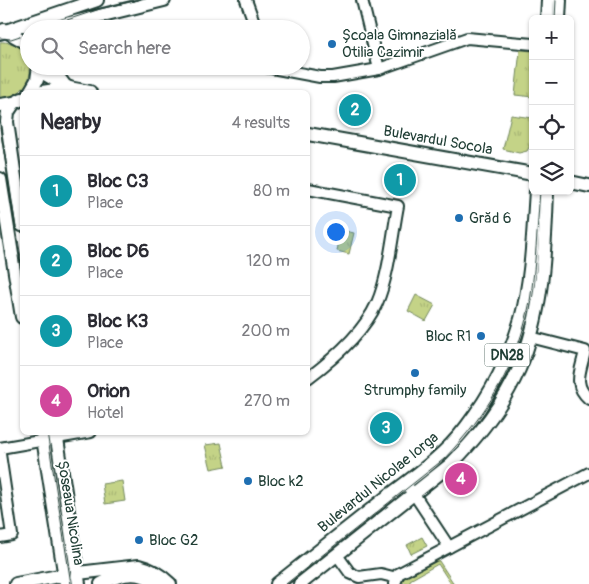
<!DOCTYPE html>
<meta charset="utf-8">
<style>
:root{--surface:#fff;--page:#f2f2f3;--text:#2b2b33;--muted:#7c7c81;--line:#e1e1e2;--accent:#d93025}
body{margin:0;font-family:Pangolin,sans-serif;background:var(--page);color:var(--text)}
.controls{position:absolute;right:15px;top:15px;display:grid;overflow:hidden;border-radius:8px;box-shadow:0 1px 4px #0004}
.controls button{width:45px;height:45px;display:grid;place-items:center;padding:0;border:0;border-bottom:1px solid var(--line);background:var(--surface);color:var(--text);font:25px sans-serif}
.you{position:absolute;left:335px;top:231px;width:18px;height:18px;margin:-12px;border:4px solid #fff;border-radius:50%;background:#1a73e8;box-shadow:0 0 0 8px #1a73e833}
.badge{display:grid;place-items:center;width:32px;height:32px;border-radius:50%;background:var(--accent);color:#fff;font-size:16px;font-weight:700}
.pin{position:absolute;translate:-50% -50%;border:2px solid #fff;box-shadow:0 1px 5px #0006}
.list{margin:0;padding:0;list-style:none}
h2{display:flex;justify-content:space-between;align-items:center;height:65px;margin:0;padding:0 20px;font-size:21px}
h2 small{font-size:16px;font-weight:400;color:var(--muted)}
.list li{display:grid;grid-template-columns:32px 1fr auto;gap:15px;align-items:center;box-sizing:border-box;height:70px;padding:0 20px;border-top:1px solid var(--line)}
.list b{display:block;font-size:19px;white-space:nowrap}
.list p{margin:0;font-size:16px;white-space:nowrap;color:var(--muted)}
.list em{font-size:16px;font-style:normal;color:var(--muted)}
.icon{flex:none;width:28px;height:28px;fill:none;stroke:currentColor;stroke-width:2;stroke-linecap:round;stroke-linejoin:round}
.map{position:relative;flex:none;width:589px;height:584px;overflow:hidden}
.search{position:absolute;background:var(--surface);box-shadow:0 1px 4px #0004;left:20px;top:20px;width:290px;height:55px;display:flex;align-items:center;gap:12px;box-sizing:border-box;padding:0 18px;border-radius:28px;color:var(--muted);font-size:19px}
.panel{position:absolute;background:var(--surface);box-shadow:0 1px 4px #0004;left:20px;top:90px;width:290px;height:345px;border-radius:8px}
.map>svg:first-child{display:block}
</style>
<div class="map">
<svg width="589" height="584" viewBox="0 0 589 584">
<defs>
<pattern id="grass-tufts" width="24" height="20" patternUnits="userSpaceOnUse" patternTransform="scale(1.25)"><rect width="24" height="20" fill="#c4d387"/><path d="M3 7l-1-3M5 7V3M7 7l1-3M15 17l-1-3M17 17v-4M19 17l1-3" fill="none" stroke="#a8b675"/></pattern>
</defs>
<rect width="100%" height="100%" fill="#fff"/>
<filter id="ink" filterUnits="userSpaceOnUse"><feTurbulence type="fractalNoise" baseFrequency=".02" numOctaves="2"/><feDisplacementMap in="SourceGraphic" scale="10" xChannelSelector="R" yChannelSelector="G"/><feConvolveMatrix kernelMatrix="1 2 1 2 8 2 1 2 1" color-interpolation-filters="sRGB"/></filter>
<g filter="url(#ink)">
<g fill="url(#grass-tufts)" stroke="#72885e">
<path d="M0 42C15 41 29 51 29 66H30C32 84 17 99 0 98Z"/>
<path d="M520 50 533 51V97L515 95Z"/>
<path d="M511 115 533 118 531 144 527 151 519 153 503 149Z"/>
<path d="M341 230 354 233 349 254 337 251Z"/>
<path d="M416 295 435 305 426 321 408 311Z"/>
<path d="M221 443 226 466 211 469 205 445Z"/>
<path d="M122 481 125 501 105 504 102 484Z"/>
<path d="M422 537 427 546 411 554 407 545Z"/>
<path d="M437 561H439L454 584H451L438 564 410 580V584L402 582 404 578Z"/>
</g>
<g fill="none" stroke-linecap="round" stroke-linejoin="round">
<g stroke="#1f3d34" stroke-width="14">
<g id="minor">
<path d="M246 0 254 22 253 29"/>
<path d="M362 0 379 69"/>
<path d="M261 66 320 77H333L379 69 467 38 533 44"/>
<path d="M308 189 398 206C392 237 389 275 377 303 364 332 332 360 308 378"/>
<path d="M530 337 585 351C581 371 572 384 589 399"/>
<path d="M0 448 91 432"/>
<path d="M0 454 12 535 0 537"/>
<path d="M405 483 418 500 449 547"/>
<path d="M337 555 350 573 359 577 381 574 397 578"/>
<path d="M395 584 398 574 589 473"/>
</g>
</g>
<g stroke="#1f3d34" stroke-width="16">
<g id="major">
<path d="M547 19 548 0"/>
<path d="M559 19 560 0"/>
<path d="M55 29 62 25 164 0"/>
<path d="M4 30 29 44"/>
<path d="M0 33 97 0"/>
<path d="M41 66 45 74 69 88"/>
<path d="M53 66 54 71 63 83"/>
<path d="M30 92 37 80 39 66"/>
<path d="M42 92 69 88 90 92"/>
<path d="M14 103 8 112 7 122 22 225"/>
<path d="M0 105 14 103 22 99"/>
<path d="M308 134 533 174"/>
<path d="M0 179 22 317"/>
<path d="M570 182 589 186"/>
<path d="M42 432 66 584"/>
<path d="M56 432 79 584"/>
<path d="M78 573 139 566C152 569 161 575 170 584"/>
<path d="M16 584 64 575"/>
<path d="M101 584C119 574 140 568 157 584"/>
<path d="M277 584C314 555 350 526 387 497 415 476 445 455 466 427 490 396 510 357 521 319 532 278 533 233 536 191"/>
<path d="M300 584 450 465C478 437 503 405 519 369 543 314 545 250 547 191"/>
</g>
</g>
<use href="#minor" stroke="#fff" stroke-width="10"/>
<use href="#major" stroke="#fff" stroke-width="12"/>
<g stroke="#1f3d34" stroke-width="1">
<path d="M555 19 556 0"/>
<path d="M40 29 100 9 139 0"/>
<path d="M0 38 11 39 29 33"/>
<path d="M0 128 22 264"/>
<path d="M18 256 22 280"/>
<path d="M47 432 71 584"/>
<path d="M286 584 444 459C488 413 518 364 530 301 536 265 537 228 540 191"/>
</g>
</g>
</g>
<g fill="#1f6fb2" stroke="#fff" stroke-width="2">
<circle cx="332" cy="44" r="5"/>
<circle cx="459" cy="218" r="5"/>
<circle cx="481" cy="336" r="5"/>
<circle cx="415" cy="373" r="5"/>
<circle cx="248" cy="481" r="5"/>
<circle cx="139" cy="540" r="5"/>
</g>
<g text-anchor="middle" stroke-width="4" stroke-linejoin="round" paint-order="stroke">
<rect fill="#fff" stroke="#627771" stroke-width="1" x="484.5" y="343.5" width="45" height="23" rx="4"/>
<g font-size="14" font-weight="bold" fill="#1f3d34">
<text x="507" y="360">DN28</text>
</g>
<g font-size="15" fill="#1f3d34" stroke="#fff" text-anchor="start">
<text x="342" y="40">Școala Gimnazială<tspan x="342" dy="17">Otilia Cazimir</tspan></text>
<text x="469" y="223">Grăd 6</text>
<text x="471" y="341" text-anchor="end">Bloc R1</text>
<text x="415" y="395" text-anchor="middle">Strumphy family</text>
<text x="258" y="486">Bloc k2</text>
<text x="149" y="545">Bloc G2</text>
</g>
<g font-size="15" fill="#1f3d34" stroke="#fff">
<text transform="translate(438 140) rotate(10)" y="5">Bulevardul Socola</text>
<text transform="translate(378 482) rotate(-39)" y="5">Bulevardul Nicolae Iorga</text>
<text transform="translate(71 513) rotate(81)" y="5">Șoseaua Nicolina</text>
</g>
</g>
</svg>
<div class="controls">
<button>+</button>
<button>−</button>
<button><svg class="icon" aria-label="locate" viewBox="0 0 24 24"><circle cx="12" cy="12" r="6"/><path d="M12 2v4M12 18v4M2 12h4M18 12h4"/></svg></button>
<button><svg class="icon" aria-label="layers" viewBox="0 0 24 24"><path d="M12 4l9 5-9 5-9-5zM3 14l9 5 9-5"/></svg></button>
</div>
<div class="you"></div>
<div class="pin badge" style="left:400px;top:180px;background:#0f9aa8">1</div>
<div class="pin badge" style="left:355px;top:110px;background:#0f9aa8">2</div>
<div class="pin badge" style="left:386px;top:428px;background:#0f9aa8">3</div>
<div class="pin badge" style="left:461px;top:479px;background:#d1479c">4</div>
<div class="search"><svg class="icon" aria-label="search" viewBox="0 0 24 24"><circle cx="10" cy="10" r="6"/><path d="M15 15l6 6"/></svg>Search here</div>
<section class="panel">
<h2>Nearby<small>4 results</small></h2>
<ul class="list">
<li><span class="badge" style="background:#0f9aa8">1</span><div><b>Bloc C3</b><p>Place</p></div><em>80 m</em></li>
<li><span class="badge" style="background:#0f9aa8">2</span><div><b>Bloc D6</b><p>Place</p></div><em>120 m</em></li>
<li><span class="badge" style="background:#0f9aa8">3</span><div><b>Bloc K3</b><p>Place</p></div><em>200 m</em></li>
<li><span class="badge" style="background:#d1479c">4</span><div><b>Orion</b><p>Hotel</p></div><em>270 m</em></li>
</ul>
</section>
</div>
